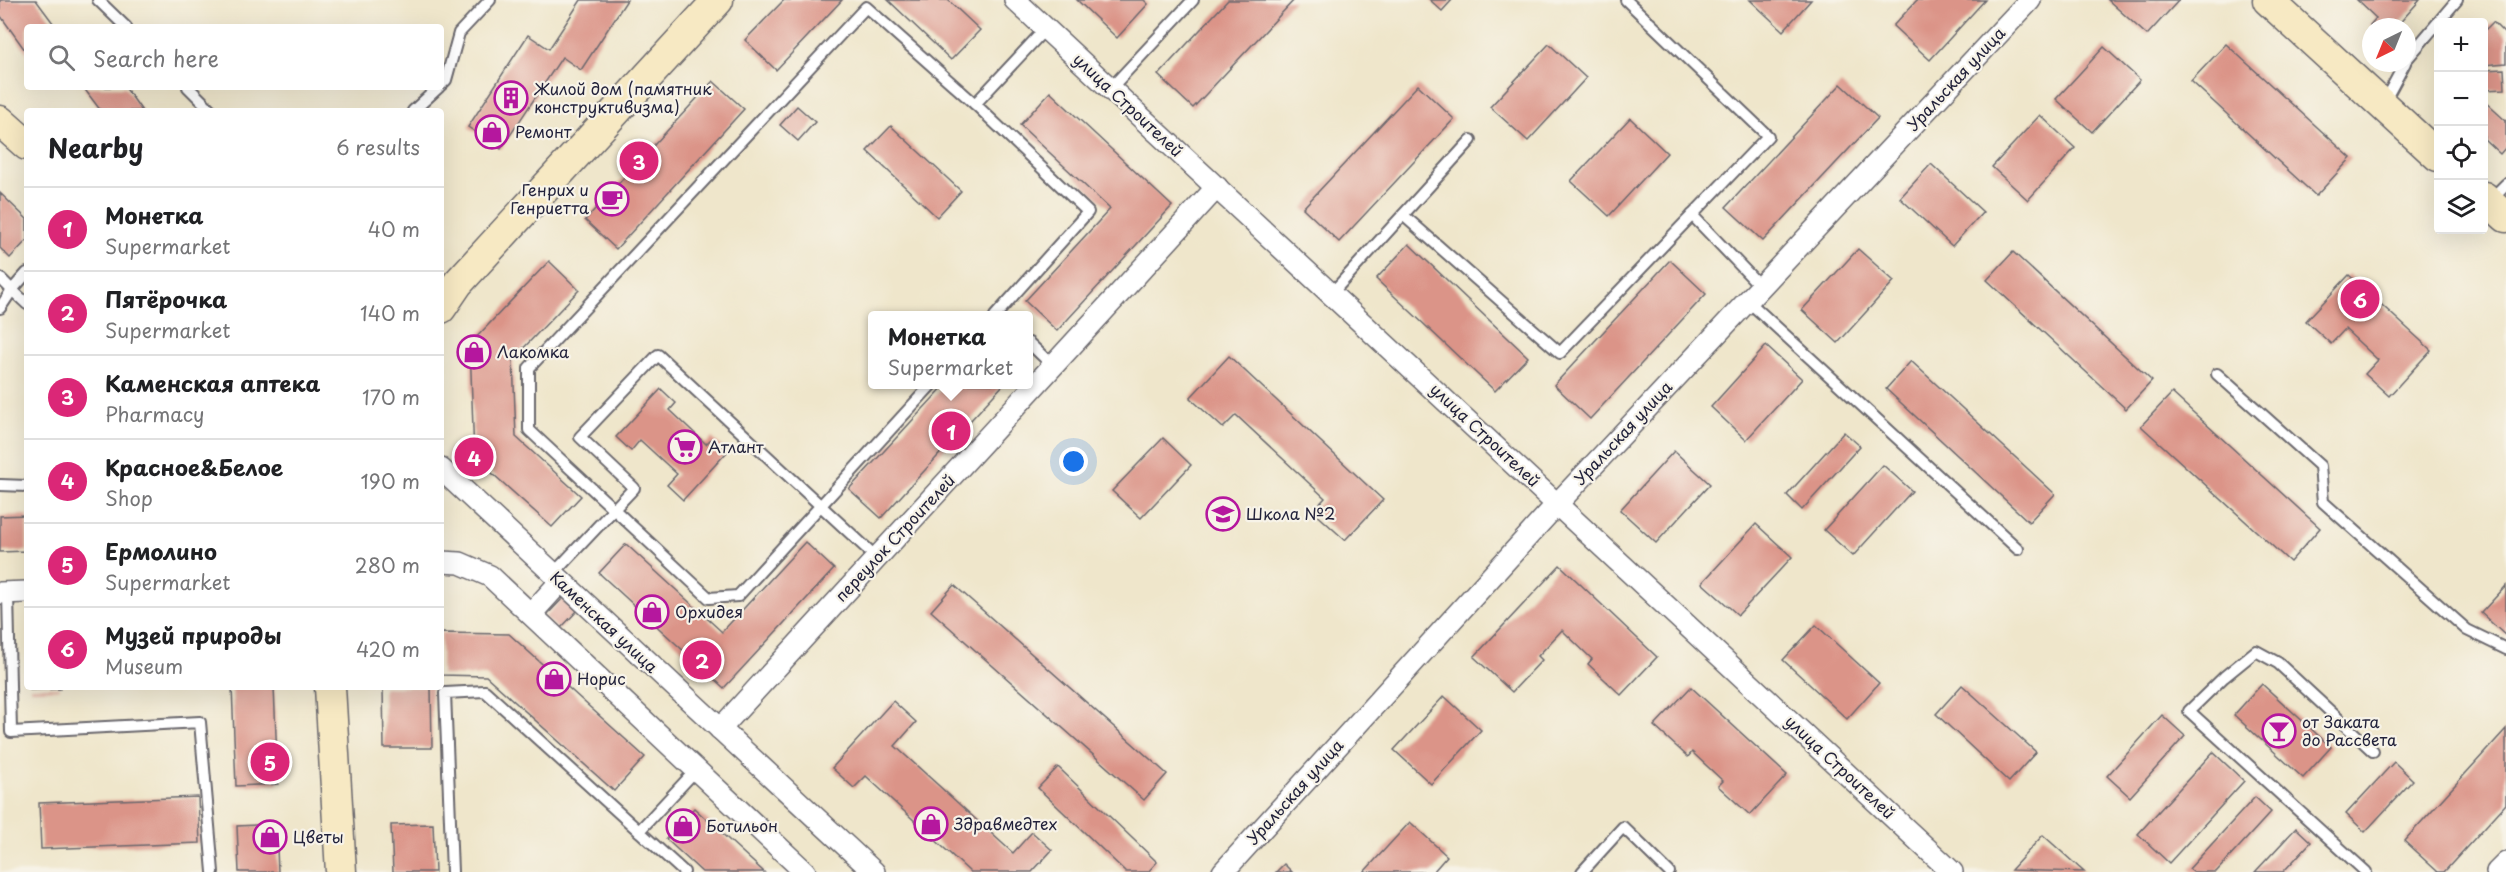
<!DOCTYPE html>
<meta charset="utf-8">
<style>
:root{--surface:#fff;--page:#f6f6f6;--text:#202124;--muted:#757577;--line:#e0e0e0;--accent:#db2777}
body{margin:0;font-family:"Playpen Sans",sans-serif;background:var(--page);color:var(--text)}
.controls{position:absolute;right:18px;top:18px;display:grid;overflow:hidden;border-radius:6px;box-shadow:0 6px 24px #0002}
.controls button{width:54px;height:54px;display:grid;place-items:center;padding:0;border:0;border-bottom:2px solid var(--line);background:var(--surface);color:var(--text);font:30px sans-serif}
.compass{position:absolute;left:2362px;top:18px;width:54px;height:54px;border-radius:50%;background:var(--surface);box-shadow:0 6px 24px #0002;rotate:223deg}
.you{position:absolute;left:1074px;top:462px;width:21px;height:21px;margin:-15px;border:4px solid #fff;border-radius:50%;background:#1a73e8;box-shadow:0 0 0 9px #1a73e833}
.badge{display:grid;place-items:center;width:39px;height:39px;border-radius:50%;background:var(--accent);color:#fff;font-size:20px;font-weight:700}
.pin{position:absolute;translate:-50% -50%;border:3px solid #fff;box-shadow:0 2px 6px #0006}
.popup{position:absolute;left:868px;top:311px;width:165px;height:78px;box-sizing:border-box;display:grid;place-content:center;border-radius:6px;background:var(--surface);filter:drop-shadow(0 2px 4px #0005);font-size:20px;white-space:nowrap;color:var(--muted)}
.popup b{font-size:22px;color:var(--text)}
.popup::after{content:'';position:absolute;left:50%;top:100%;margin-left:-12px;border:12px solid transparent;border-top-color:var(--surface)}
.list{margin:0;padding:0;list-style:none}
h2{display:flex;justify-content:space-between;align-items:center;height:78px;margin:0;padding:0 24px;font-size:26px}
h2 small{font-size:20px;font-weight:400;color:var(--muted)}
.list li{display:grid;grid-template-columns:39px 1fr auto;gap:18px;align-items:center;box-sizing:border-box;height:84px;padding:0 24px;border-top:2px solid var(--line)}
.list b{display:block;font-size:22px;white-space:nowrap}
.list p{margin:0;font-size:20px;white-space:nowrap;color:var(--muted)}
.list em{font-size:20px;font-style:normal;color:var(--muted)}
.icon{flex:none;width:33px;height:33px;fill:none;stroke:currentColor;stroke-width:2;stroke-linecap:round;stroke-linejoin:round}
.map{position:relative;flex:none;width:2506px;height:872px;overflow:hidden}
.search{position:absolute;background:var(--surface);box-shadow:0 6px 24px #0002;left:24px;top:24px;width:420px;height:66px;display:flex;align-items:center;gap:15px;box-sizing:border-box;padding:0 21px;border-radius:6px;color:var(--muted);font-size:22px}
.panel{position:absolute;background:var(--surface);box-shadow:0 6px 24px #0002;left:24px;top:108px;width:420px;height:582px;border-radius:6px}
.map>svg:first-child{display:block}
</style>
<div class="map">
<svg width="2506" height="872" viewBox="0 0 2506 872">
<rect width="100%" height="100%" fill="#f7f3e8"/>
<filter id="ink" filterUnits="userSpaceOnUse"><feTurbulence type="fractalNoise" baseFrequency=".0167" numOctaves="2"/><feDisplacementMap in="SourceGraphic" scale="12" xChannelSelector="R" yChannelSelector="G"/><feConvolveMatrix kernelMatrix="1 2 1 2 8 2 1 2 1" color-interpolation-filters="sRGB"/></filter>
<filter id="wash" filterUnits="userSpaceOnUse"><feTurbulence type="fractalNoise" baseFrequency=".008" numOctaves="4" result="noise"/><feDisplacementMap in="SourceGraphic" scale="24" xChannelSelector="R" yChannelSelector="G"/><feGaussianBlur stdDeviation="1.35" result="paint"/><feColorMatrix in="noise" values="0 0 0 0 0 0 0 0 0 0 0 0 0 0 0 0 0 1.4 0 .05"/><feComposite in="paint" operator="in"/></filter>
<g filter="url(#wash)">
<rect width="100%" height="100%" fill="#efe6cb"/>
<g id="blocks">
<g fill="#db9488">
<path d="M0 0H36L56 27H27V53L0 15Z"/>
<path d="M581 0H627L581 70 562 57 501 149 468 127 528 35 549 49Z"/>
<path d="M784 0H842L776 70 745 40Z"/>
<path d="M888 0H948L980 30 951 60Z"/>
<path d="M1077 0H1144L1148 4 1117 38Z"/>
<path d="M1228 0H1294L1193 108 1158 75Z"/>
<path d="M1430 0H1452L1442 11Z"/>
<path d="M1750 0H1811L1783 31Z"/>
<path d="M1917 0H1985L1930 60 1893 26Z"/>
<path d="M2108 0H2179L2147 35Z"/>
<path d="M2357 0H2420L2396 27H2372L2370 25 2376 18Z"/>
<path d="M2493 22 2506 35V63L2484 65V31Z"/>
<path d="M1549 44 1586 78 1528 141 1490 107Z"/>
<path d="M2226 44 2351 158 2316 196 2191 81Z"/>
<path d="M2104 47 2140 80 2092 132 2056 99Z"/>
<path d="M2504 69 2505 89 2484 90V70Z"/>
<path d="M713 81 744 109 616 249 585 220Z"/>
<path d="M1841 84 1878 118 1763 241 1726 207Z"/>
<path d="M1418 85 1454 119 1339 242 1303 208Z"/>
<path d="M83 87H125L142 111H101Z"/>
<path d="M1050 92 1172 206 1057 331 1025 301 1110 209 1020 125Z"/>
<path d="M2484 101 2506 121V147L2500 154 2484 139Z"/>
<path d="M797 106 815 122 798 141 780 125Z"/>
<path d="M2040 115 2075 148 2028 200 1992 167Z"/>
<path d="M1630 118 1667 153 1609 216 1571 181Z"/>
<path d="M891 126 961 191 937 217 867 151Z"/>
<path d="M1931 164 1983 212 1952 246 1900 198Z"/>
<path d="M0 193 27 219V240L10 258 0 248Z"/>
<path d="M1409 244 1528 357 1495 391 1376 279Z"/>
<path d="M1858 249 1894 281 1838 343 1802 310Z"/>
<path d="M2013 252 2152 381 2126 409 1987 280Z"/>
<path d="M1670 260 1706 294 1590 419 1554 385Z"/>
<path d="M549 261 579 290 513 359 516 437 581 496 552 527 474 457 470 344Z"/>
<path d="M2349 275 2431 350 2389 396 2365 374 2378 360 2345 329 2331 344 2306 321Z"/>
<path d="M1766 346 1802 379 1746 440 1711 407Z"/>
<path d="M1229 356 1383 500 1345 540 1313 511 1325 498 1236 415 1223 428 1190 398Z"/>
<path d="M1911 361 2055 494 2029 522 1886 389Z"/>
<path d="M946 384H1004L881 518 849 489Z"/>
<path d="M661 389 676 403 670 410 706 444 712 438 727 452 683 500 667 485 677 474 640 440 631 451 616 437Z"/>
<path d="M2172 393 2320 528 2290 562 2141 426Z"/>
<path d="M1844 432 1860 446 1802 510 1787 495Z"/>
<path d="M1163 438 1191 465 1141 518 1112 491Z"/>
<path d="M1674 451 1710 484 1656 543 1620 510Z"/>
<path d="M1883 465 1912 491 1853 556 1824 530Z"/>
<path d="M27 515V551L0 552V516Z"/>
<path d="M1756 524 1792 557 1738 615 1702 583Z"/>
<path d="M805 542 834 569 724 688 599 573 626 544 722 632Z"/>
<path d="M1560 565 1657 657 1621 695 1588 664 1592 659 1562 630 1538 656 1542 660 1512 692 1474 657Z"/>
<path d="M954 585 1167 774 1144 800 931 611Z"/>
<path d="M2506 586V636L2481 613Z"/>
<path d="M563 598 577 611 559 630 545 617Z"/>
<path d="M1816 625 1879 683 1847 719 1783 660Z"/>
<path d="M441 633 509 634 645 757 614 791 486 676 441 675Z"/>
<path d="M2262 684 2331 747 2303 778 2234 715Z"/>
<path d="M1962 685 2036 752 2009 782 1936 714Z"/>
<path d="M30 687H60V689L30 690Z"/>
<path d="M232 687H274L278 784 236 786Z"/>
<path d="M383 687H431L432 748H384Z"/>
<path d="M1691 687 1787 775 1750 815 1718 786 1723 781 1692 752 1688 757 1654 726Z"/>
<path d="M1444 696 1481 730 1431 784 1394 750Z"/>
<path d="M893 701 916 722 895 746 1013 853 1032 832 1052 850 1032 872H970L866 776 854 788 832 768Z"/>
<path d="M2162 715 2185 736 2130 797 2107 776Z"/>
<path d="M2506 729V804L2444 872H2438L2404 841Z"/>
<path d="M2213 752 2244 781 2169 863 2138 834Z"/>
<path d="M2394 762 2413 780 2365 832 2346 814Z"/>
<path d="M1058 767 1157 862 1148 872H1126L1038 788Z"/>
<path d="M198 797 200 843 41 849 39 803Z"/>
<path d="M2255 797 2271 812 2216 872H2193L2189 869Z"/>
<path d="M694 808 764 872H702L666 839Z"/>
<path d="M1410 822 1447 856 1433 872H1364Z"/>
<path d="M276 824 278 872H239L237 826Z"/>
<path d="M433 824 435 872H393L391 825Z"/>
<path d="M2296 828 2311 842 2283 872H2255Z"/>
<path d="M2043 835 2084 872 2011 870Z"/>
<path d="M1284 864 1292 872H1276Z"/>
</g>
</g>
</g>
<g filter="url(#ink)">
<use href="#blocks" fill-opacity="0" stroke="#6a676d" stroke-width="1.5"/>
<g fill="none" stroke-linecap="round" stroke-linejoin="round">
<g stroke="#6a676d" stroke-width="14">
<g id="lane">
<path d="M98 0 126 27"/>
<path d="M2407 59 2457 0"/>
<path d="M441 85 446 80 459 33 490 0"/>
<path d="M188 87 212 111"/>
<path d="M1111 88 1193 0"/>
<path d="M2384 102 2405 63"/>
<path d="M975 104 1088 212 995 316"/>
<path d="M413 111 439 87"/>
<path d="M2491 199 2506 184"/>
<path d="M1403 215 1560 353 1768 136 1626 0"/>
<path d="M1692 215 1761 287"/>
<path d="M27 273 12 290 27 304"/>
<path d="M0 278 12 290 0 308"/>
<path d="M1332 293 1471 140"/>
<path d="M1748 301 2018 549"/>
<path d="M1029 343 1053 366"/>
<path d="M2217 374 2320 466 2323 502 2467 630 2506 649"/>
<path d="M932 384 738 596 709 598 529 430V368L866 7 975 104 1046 28"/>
<path d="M0 485 27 486"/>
<path d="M553 574 634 488 580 437 658 355 877 558"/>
<path d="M8 593 11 732 200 722 213 872"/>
<path d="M639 831 696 770"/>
<path d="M452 872 445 693 485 691 684 872"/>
<path d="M1582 872 1623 827 1669 872"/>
<path d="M2366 872 2189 711 2224 677 2256 651 2278 663 2373 751"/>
</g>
</g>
<g stroke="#6a676d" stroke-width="24">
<g id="street">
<path d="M1015 0 1952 872"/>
<path d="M441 469 874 872"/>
<path d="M441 562 460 563 490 576 805 872"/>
<path d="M0 593 27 592"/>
<path d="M531 614 561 581"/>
<path d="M720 729 1217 187"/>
<path d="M1223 872 1558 503 2030 0"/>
<path d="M2497 872 2506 863"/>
</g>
</g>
<g stroke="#6a676d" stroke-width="33">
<g id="secondary">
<path d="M2268 0 2438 156"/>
<path d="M0 121 27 145"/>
<path d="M2484 197 2506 217"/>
<path d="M441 308 458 283 718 0"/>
<path d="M330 687 341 872"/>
</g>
</g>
<use href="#lane" stroke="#fff" stroke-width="10"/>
<use href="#street" stroke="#fff" stroke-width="21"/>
<use href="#secondary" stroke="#f7e9c3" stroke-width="30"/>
</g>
</g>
<defs>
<g id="building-ring" transform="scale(1.725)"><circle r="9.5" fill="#f7f3e8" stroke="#b5179e" stroke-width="1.5"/><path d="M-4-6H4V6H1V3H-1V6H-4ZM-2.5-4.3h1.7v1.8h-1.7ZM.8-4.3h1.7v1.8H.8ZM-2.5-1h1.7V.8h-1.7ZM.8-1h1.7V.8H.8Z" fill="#b5179e"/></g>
<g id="shop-ring" transform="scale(1.725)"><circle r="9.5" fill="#f7f3e8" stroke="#b5179e" stroke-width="1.5"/><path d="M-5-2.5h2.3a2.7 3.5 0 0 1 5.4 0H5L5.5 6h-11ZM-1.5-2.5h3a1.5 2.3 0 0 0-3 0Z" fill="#b5179e"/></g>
<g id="cafe-ring" transform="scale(1.725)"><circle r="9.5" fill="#f7f3e8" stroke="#b5179e" stroke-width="1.5"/><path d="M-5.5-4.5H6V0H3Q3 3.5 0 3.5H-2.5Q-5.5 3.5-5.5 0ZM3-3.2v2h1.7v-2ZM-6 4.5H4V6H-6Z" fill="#b5179e"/></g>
<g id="supermarket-ring" transform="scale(1.725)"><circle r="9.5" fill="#f7f3e8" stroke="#b5179e" stroke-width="1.5"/><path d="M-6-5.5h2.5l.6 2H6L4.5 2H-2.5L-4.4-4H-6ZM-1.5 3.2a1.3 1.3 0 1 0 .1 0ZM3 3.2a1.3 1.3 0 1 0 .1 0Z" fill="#b5179e"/></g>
<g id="school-ring" transform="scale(1.725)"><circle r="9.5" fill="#f7f3e8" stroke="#b5179e" stroke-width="1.5"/><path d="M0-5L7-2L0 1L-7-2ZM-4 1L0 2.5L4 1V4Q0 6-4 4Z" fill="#b5179e"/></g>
<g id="bar-ring" transform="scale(1.725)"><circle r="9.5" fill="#f7f3e8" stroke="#b5179e" stroke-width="1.5"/><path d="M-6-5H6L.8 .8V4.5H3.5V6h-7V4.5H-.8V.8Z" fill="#b5179e"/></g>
</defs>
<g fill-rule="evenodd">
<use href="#building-ring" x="511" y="98"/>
<use href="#shop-ring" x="492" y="132"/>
<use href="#cafe-ring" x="612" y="199"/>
<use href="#shop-ring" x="474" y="352"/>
<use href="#supermarket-ring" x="685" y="447"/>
<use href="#school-ring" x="1223" y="514"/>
<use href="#shop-ring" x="652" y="612"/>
<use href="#shop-ring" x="554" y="679"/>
<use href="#bar-ring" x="2279" y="731"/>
<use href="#shop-ring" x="931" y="824"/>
<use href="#shop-ring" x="683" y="826"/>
<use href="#shop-ring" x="270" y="837"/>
</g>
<g text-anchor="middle" stroke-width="4.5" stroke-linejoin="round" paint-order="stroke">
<g font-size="16" fill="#22223b" stroke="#f7f3e8">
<text transform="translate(1956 79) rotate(-47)" y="6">Уральская улица</text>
<text transform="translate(1128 105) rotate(43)" y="6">улица Строителей</text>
<text transform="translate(1623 433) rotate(-47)" y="6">Уральская улица</text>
<text transform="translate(1485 435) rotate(43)" y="6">улица Строителей</text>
<text transform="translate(895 538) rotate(-47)" y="6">переулок Строителей</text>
<text transform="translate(604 622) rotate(43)" y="6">Каменская улица</text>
<text transform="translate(1840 767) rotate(43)" y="6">улица Строителей</text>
<text transform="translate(1295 792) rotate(-48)" y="6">Уральская улица</text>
</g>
<g font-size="16" fill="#22223b" stroke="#f7f3e8" text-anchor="start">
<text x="534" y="95">Жилой дом (памятник<tspan x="534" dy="18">конструктивизма)</tspan></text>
<text x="515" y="138">Ремонт</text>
<text x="589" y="196" text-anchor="end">Генрих и<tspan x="589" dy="18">Генриетта</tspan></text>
<text x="497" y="358">Лакомка</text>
<text x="708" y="453">Атлант</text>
<text x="1246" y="520">Школа №2</text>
<text x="675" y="618">Орхидея</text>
<text x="577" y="685">Норис</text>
<text x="2302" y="728">от Заката<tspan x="2302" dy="18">до Рассвета</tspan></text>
<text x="954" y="830">Здравмедтех</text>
<text x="706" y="832">Ботильон</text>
<text x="293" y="843">Цветы</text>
</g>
</g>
</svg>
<div class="controls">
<button>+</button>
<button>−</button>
<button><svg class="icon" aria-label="locate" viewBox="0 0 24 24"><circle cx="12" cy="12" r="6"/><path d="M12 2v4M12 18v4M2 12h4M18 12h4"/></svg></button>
<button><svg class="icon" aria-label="layers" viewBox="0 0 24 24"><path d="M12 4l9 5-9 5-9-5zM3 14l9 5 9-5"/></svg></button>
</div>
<svg class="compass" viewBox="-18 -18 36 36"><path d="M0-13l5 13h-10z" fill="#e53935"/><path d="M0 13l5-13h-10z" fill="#757577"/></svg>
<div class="you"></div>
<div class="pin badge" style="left:951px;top:431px">1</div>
<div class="popup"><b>Монетка</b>Supermarket</div>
<div class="pin badge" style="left:702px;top:660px">2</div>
<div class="pin badge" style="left:639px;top:161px">3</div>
<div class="pin badge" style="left:474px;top:457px">4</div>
<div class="pin badge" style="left:270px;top:762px">5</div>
<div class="pin badge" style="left:2360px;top:299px">6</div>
<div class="search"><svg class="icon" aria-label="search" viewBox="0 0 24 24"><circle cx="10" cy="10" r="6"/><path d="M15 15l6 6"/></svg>Search here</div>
<section class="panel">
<h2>Nearby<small>6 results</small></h2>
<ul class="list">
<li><span class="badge">1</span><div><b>Монетка</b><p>Supermarket</p></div><em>40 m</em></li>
<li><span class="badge">2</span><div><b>Пятёрочка</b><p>Supermarket</p></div><em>140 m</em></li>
<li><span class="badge">3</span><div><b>Каменская аптека</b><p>Pharmacy</p></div><em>170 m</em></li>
<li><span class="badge">4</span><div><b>Красное&amp;Белое</b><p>Shop</p></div><em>190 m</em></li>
<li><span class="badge">5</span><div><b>Ермолино</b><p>Supermarket</p></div><em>280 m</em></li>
<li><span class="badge">6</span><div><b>Музей природы</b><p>Museum</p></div><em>420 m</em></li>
</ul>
</section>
</div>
